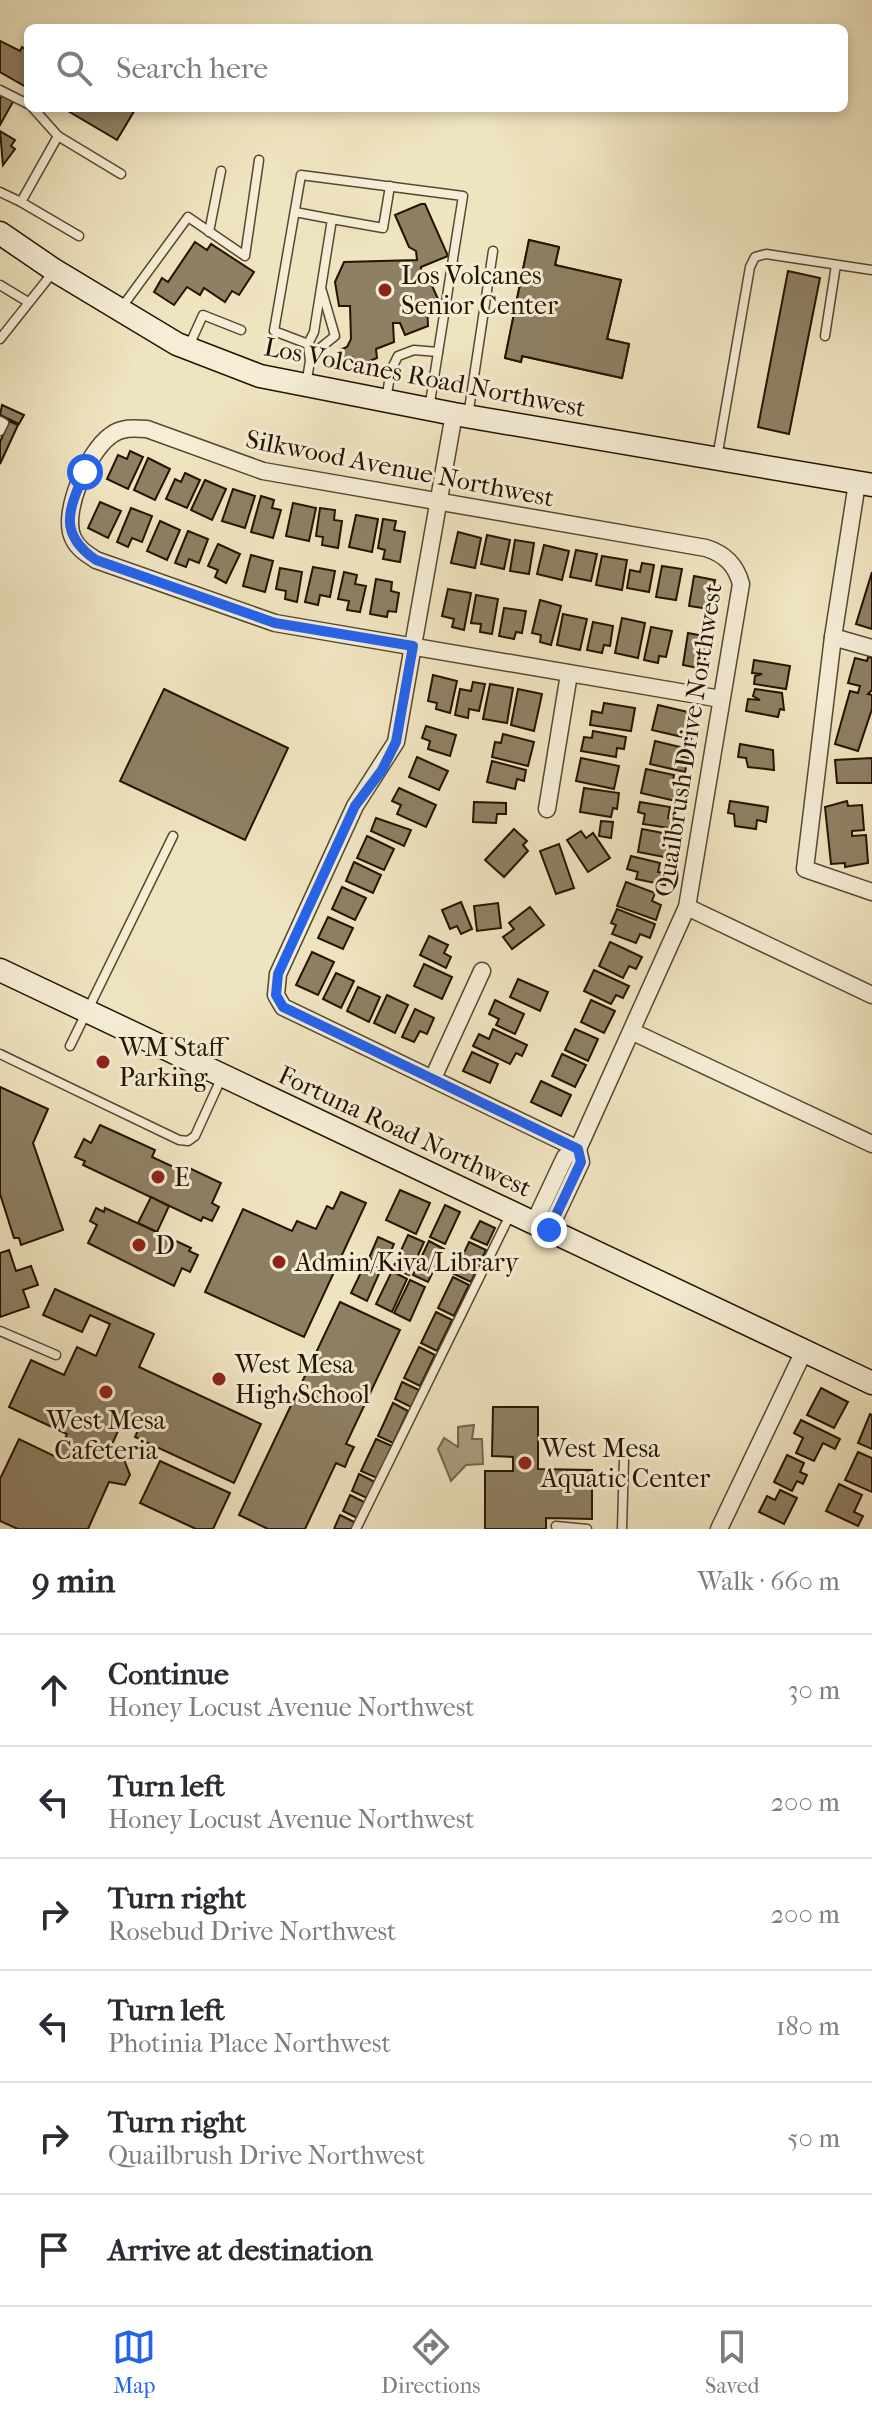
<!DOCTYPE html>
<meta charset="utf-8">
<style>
:root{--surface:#fff;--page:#f7f7f7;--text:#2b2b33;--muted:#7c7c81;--line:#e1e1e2;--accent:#2563eb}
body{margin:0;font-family:"IM FELL French Canon",serif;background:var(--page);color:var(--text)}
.stop{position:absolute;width:24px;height:24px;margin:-18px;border:6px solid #2563eb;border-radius:50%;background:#fff}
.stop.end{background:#2563eb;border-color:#fff;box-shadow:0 2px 8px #0008}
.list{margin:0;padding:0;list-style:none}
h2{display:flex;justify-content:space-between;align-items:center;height:104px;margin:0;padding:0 32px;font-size:34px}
h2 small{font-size:26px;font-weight:400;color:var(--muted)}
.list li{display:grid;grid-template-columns:52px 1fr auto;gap:24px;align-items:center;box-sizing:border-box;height:112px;padding:0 32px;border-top:2px solid var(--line)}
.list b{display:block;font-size:30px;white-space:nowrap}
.list p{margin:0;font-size:26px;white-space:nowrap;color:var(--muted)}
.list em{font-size:26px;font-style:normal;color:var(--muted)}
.icon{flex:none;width:44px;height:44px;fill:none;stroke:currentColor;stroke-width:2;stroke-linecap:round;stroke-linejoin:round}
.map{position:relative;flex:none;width:872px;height:1529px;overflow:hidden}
.search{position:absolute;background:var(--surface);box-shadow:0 4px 12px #0003;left:24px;right:24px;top:24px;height:88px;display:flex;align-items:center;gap:20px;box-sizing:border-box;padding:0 28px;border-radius:12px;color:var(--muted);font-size:30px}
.sheet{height:776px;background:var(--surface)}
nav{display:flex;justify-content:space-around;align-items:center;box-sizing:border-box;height:112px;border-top:2px solid var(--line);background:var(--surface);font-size:22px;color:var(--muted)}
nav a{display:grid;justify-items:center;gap:4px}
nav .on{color:var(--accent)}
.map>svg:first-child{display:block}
</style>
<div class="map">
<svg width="872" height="1529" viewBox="0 0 872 1529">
<rect width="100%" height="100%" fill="#efe4c0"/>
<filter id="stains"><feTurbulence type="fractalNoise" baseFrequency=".0025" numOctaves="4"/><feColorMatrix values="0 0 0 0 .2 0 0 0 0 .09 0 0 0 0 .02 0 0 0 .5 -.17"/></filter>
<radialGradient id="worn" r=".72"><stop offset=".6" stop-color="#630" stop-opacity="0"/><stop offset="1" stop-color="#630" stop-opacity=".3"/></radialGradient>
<path fill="#aa9d7f" stroke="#74664c" stroke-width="2" d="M474 1425 472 1439H482L483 1464 466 1465 451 1481 438 1449 444 1438 458 1447V1427Z"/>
<g fill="#8e8064" stroke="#241300" stroke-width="2" fill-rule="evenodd">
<path d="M0 41 20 51 22 47 28 51V88L0 72Z"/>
<path d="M3 94 14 100 0 125V99Z"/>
<path d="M63 108H136L117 140Z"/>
<path d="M0 131 15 140 11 146 15 149 3 165Z"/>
<path d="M421 204H425L448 256 421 267V281H430L438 299 427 304 428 326 405 335 400 323H393L394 342 376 349 377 358 357 366 353 357 340 358 337 351 347 347 351 339 350 306H339L335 282 344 262 417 260 416 251 409 247 395 215Z"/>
<path d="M529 240 559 247 555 265 621 280 607 339 629 344 622 378 522 356 521 362 505 358ZM553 286 586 291 595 303 590 336 546 329Z"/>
<path d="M529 240 559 247 555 265 621 280 607 339 629 344 622 378 522 356 521 362 505 358Z"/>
<path d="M195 242 207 250 211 244 254 272 239 295 232 291 225 302 204 288 200 295 187 287 174 305 154 292 162 278 168 282Z"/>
<path d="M788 271 820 278 789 434 758 427Z"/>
<path d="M2 405 24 415 19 424 0 415Z"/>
<path d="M9 421 18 425 0 464V442Z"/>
<path d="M130 451 143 457 128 489 107 479 118 455 127 459Z"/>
<path d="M148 458 170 469 155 500 134 490Z"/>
<path d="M185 473 200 480 187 508 166 499 175 479 181 482Z"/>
<path d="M205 480 226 489 212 520 191 510Z"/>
<path d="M233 489 255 496 245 528 222 521Z"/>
<path d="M261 496 274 500 272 508 281 510 273 538 251 532Z"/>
<path d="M100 502 121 511 108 538 88 528Z"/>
<path d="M293 503 316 508 309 541 286 536Z"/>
<path d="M131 508 152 516 142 542 132 538 128 547 117 542Z"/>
<path d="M320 508 335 510 334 520 342 521 338 548 322 545 323 537 316 536Z"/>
<path d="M356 515 378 519 372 552 349 547Z"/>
<path d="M383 519 396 521 394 530 405 532 400 562 383 559 385 550 378 548Z"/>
<path d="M160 521 180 530 167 560 147 551Z"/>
<path d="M188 531 208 539 199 563 189 559 186 567 175 563Z"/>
<path d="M458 532 481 538 475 568 451 563Z"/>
<path d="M487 535 510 540 504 569 481 564Z"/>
<path d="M515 540 534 543 529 574 510 571Z"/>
<path d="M218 544 240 554 226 583 215 577 218 570 208 566Z"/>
<path d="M544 545 569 551 562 580 537 574Z"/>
<path d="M576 550 597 554 591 581 570 577Z"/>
<path d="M251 555 273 561 265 592 243 586Z"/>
<path d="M602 556 627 560 622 590 596 585Z"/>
<path d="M642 563 654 565 649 592 627 588 630 570 640 572Z"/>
<path d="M662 566 682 569 676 600 656 597Z"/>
<path d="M313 567 335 571 330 597 320 595 318 605 305 602Z"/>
<path d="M280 568 302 572 297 602 285 599 286 591 276 589Z"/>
<path d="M344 572 357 575 355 584 366 586 360 612 347 610 349 601 338 599Z"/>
<path d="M872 572V629L856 624Z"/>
<path d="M694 576 715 580 710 609 689 606Z"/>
<path d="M376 579 392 582 391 591 399 593 396 612 388 611 387 617 370 614Z"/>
<path d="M448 589 471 593 464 630 452 627 454 619 442 616Z"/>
<path d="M476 595 498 599 492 634 480 632 481 624 471 623Z"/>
<path d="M540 600 561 606 551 645 540 642 541 635 532 633Z"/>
<path d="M504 608 526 611 522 633 516 632 514 639 499 636Z"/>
<path d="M563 614 587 619 580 650 557 645Z"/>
<path d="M622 618 645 623 638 658 615 653Z"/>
<path d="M593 622 613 626 610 646 604 645 602 653 587 650Z"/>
<path d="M651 627 672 631 666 657 659 656 658 663 644 660Z"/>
<path d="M688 633 709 637 703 669 683 665Z"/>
<path d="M868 657 872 658V690L868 694 872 695V709L858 751 835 744 850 691 858 693 860 686 848 683 855 658 867 661Z"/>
<path d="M754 660 790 666 786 689 754 684 755 676 762 674 752 673Z"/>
<path d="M433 675 457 681 450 713 436 709 437 703 428 701Z"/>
<path d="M473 682 485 684 479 711 469 709 468 718 455 715 460 689 471 691Z"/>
<path d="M490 684 513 688 507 723 483 719Z"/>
<path d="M164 689 288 748 245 840 120 781Z"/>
<path d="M518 689 542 694 534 731 511 725Z"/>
<path d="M755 689 782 693 784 710 780 709 778 717 746 711 748 699 760 700 753 696Z"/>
<path d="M604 703 635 708 631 731 590 725 592 711 602 713Z"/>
<path d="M658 705 688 712 686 721 695 724 691 739 652 730Z"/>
<path d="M426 726 456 735 450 756 428 749 430 741 422 738Z"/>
<path d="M593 731 626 737 624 749 617 748 616 757 581 751 584 737 592 738Z"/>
<path d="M503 734 534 742 528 766 492 757 495 742 501 743Z"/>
<path d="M655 741 680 747 678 756 688 758 685 772 650 764Z"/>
<path d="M740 744 773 750 774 770 748 767 746 758 738 757Z"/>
<path d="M417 757 448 771 439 790 409 777Z"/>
<path d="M581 758 619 766 614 789 576 781Z"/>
<path d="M872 758V783H837L835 760Z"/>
<path d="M492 761 526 770 524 781 517 779 515 789 487 782Z"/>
<path d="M646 769 674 775 672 785 683 787 680 802 641 793Z"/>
<path d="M399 788 436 805 426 827 397 814 401 805 392 801Z"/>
<path d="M584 788 619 793 617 809 613 808 611 817 580 812Z"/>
<path d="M730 801 768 807 766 822 757 820 756 829 735 826 734 814 728 813Z"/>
<path d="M847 801 848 806 862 805 864 830 852 831V836L866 835 868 863 845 867V863L831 864 825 807Z"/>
<path d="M474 802 506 803V814H497L496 823 473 822Z"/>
<path d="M640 802 670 807 668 818 677 820 676 829 643 824 645 814 638 812Z"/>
<path d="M376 818 411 830 404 846 371 831Z"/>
<path d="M601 821 613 822 611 838 599 836Z"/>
<path d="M514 829 527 841 523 845 528 851 504 877 485 860Z"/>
<path d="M642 829 674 835 670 858 638 852Z"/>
<path d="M581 831 586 838 593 833 610 858 588 872 567 840Z"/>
<path d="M367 836 394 849 384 870 357 858Z"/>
<path d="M559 844 574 888 556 894 540 851Z"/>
<path d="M631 856 660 863 658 872 668 874 665 885 636 879 638 872 627 869Z"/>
<path d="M354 862 381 875 373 893 346 881Z"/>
<path d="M626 882 655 893 652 901 661 905 656 920 617 906Z"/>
<path d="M342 887 366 898 355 920 332 909Z"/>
<path d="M461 902 472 929 461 934 457 926 450 929 442 910Z"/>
<path d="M498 903 501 928 477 931 474 906Z"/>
<path d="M530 907 544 925 512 949 503 937 514 929 509 923Z"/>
<path d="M617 909 655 924 650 938 640 934 636 943 612 934 616 925 611 923Z"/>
<path d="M328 917 353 928 343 949 318 938Z"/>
<path d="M429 936 448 945 444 953 451 957 446 968 420 955Z"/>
<path d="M610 942 642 957 636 969 629 966 623 978 599 966Z"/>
<path d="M312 952 334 962 318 995 296 985Z"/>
<path d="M424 964 452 977 442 999 414 986Z"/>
<path d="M594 970 629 986 623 998 616 995 611 1004 584 991Z"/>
<path d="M336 973 354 981 341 1008 323 999Z"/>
<path d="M518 979 548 992 540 1011 510 997Z"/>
<path d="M358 987 380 997 369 1022 347 1011Z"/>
<path d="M387 995 408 1005 395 1033 374 1023Z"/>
<path d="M495 1000 524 1014 515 1034 496 1025 499 1019 489 1014Z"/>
<path d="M591 1000 615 1011 604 1033 581 1022Z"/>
<path d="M415 1009 434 1018 427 1034 420 1031 414 1042 402 1037Z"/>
<path d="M493 1029 527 1045 522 1056 516 1053 510 1064 473 1046 479 1034 489 1039Z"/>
<path d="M575 1029 598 1039 588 1061 565 1050Z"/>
<path d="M472 1052 498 1064 490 1083 463 1071Z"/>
<path d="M562 1054 586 1065 575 1087 552 1076Z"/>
<path d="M541 1081 571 1095 561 1116 531 1102Z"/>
<path d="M0 1087 48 1109 33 1143 63 1230 21 1245 19 1238H14L0 1194Z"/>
<path d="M100 1125 155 1150 152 1157 182 1171 185 1166 221 1183 212 1203 219 1207 212 1221 203 1217 201 1221 83 1165 85 1161 75 1157 84 1139 91 1143Z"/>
<path d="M400 1190 430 1203 416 1234 386 1220Z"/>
<path d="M341 1192 366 1203 304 1337 205 1292 243 1209 292 1231 297 1221 316 1229 327 1206 333 1209Z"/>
<path d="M151 1197 169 1206 157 1232 138 1223Z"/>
<path d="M445 1205 460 1212 445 1244 430 1237Z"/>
<path d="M96 1208 104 1212 105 1208 191 1248 189 1251 198 1255 190 1272 182 1268 174 1286 88 1243 97 1225 90 1221Z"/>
<path d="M480 1221 495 1228 487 1245 471 1238Z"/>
<path d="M408 1235 424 1242 409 1275 393 1268Z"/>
<path d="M378 1237 394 1244 385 1265 369 1258Z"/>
<path d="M429 1241 444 1249 428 1282 413 1275Z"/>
<path d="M469 1242 486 1250 471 1282 454 1274Z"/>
<path d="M9 1250 16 1271 31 1266 38 1285 23 1290 29 1307 0 1317V1253Z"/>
<path d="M366 1262 381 1269 367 1301 351 1293Z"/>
<path d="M392 1271 407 1279 392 1312 376 1304Z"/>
<path d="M453 1277 469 1285 454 1316 438 1308Z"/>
<path d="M410 1280 425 1287 410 1321 394 1313Z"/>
<path d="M55 1289 154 1334 139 1367 261 1424 234 1483 135 1437 138 1430 122 1422 109 1451 123 1457 130 1475 125 1485 109 1482 88 1529H18L0 1521V1479L19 1439 56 1457 67 1434 9 1407 31 1360 64 1375 77 1347 96 1356 110 1324 90 1315 82 1332 43 1315Z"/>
<path d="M340 1302 400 1330 346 1444 354 1447 349 1457 345 1467 336 1463 305 1529H268L239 1515Z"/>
<path d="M436 1312 452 1320 437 1351 421 1343Z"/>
<path d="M419 1347 435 1355 420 1386 404 1378Z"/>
<path d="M402 1382 419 1390 411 1407 395 1399Z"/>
<path d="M821 1388 848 1402 834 1428 807 1415Z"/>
<path d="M393 1403 408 1411 393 1443 378 1436Z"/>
<path d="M493 1407H538V1469L592 1470V1519L546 1518V1529H485V1471H513V1457L492 1456Z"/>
<path d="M870 1414 872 1415V1449L858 1443Z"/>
<path d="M801 1420 840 1439 835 1449 823 1443 814 1461 796 1453 803 1438 794 1433Z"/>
<path d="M376 1439 392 1446 377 1478 361 1471Z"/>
<path d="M858 1452 872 1458V1492L845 1480Z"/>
<path d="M787 1455 804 1463 800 1472 807 1475 803 1484 797 1481 792 1491 774 1482Z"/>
<path d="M160 1461 230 1493 213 1529H196L140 1503Z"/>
<path d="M359 1474 375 1482 367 1498 352 1491Z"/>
<path d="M839 1484 862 1495 854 1512 863 1516 858 1526 826 1511Z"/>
<path d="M780 1490 797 1498 784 1524 759 1512 767 1496 775 1500Z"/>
<path d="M350 1495 366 1503 359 1519 343 1511Z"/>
<path d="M340 1515 356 1523 353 1529H334Z"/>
</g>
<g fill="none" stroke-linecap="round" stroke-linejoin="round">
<g stroke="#574730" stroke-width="11">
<g id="lane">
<path d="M0 90 28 104"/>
<path d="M33 108 58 136"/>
<path d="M0 192 21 202"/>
<path d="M295 212 332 219 314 332 308 344"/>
<path d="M332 219 383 228 390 186"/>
<path d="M209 232 221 171"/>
<path d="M79 236 21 202 58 136 121 174"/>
<path d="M0 285 28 302"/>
<path d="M122 307 188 217 245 256 259 160"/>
<path d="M825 336 836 265"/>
<path d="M0 339 54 271"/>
<path d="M188 348 203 315 241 330"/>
<path d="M310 356 335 336 322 291"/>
<path d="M306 385 310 361 308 344 274 331 301 175 463 196 429 409"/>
<path d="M386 400 391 370 398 356 414 350 438 352"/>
<path d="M468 416 493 251"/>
<path d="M0 421 4 423 0 431"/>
<path d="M717 458 750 267 755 257 766 254 872 270"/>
<path d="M70 1046 173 836"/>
<path d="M0 1054 179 1140 188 1141 195 1136 221 1079"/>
<path d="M0 1331 56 1355"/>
<path d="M556 1526 587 1529"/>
<path d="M356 1529 511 1213"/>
<path d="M622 1529 624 1459"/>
</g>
</g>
<g stroke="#574730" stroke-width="19">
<g id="street">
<path d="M454 414 396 742 355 806 278 974 276 995 283 1007 578 1149"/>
<path d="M857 483 833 637 805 869 872 892"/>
<path d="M833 637 872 648"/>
<path d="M547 809 569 674"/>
<path d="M687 907 872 995"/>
<path d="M633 1032 872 1144"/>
<path d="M433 1078 482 971"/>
<path d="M534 1223 565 1157 578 1149 687 907 741 584C736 565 725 554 706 548L263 471 147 429C134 428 121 427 110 436 88 452 61 513 73 538 78 549 87 554 96 560L275 623 721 699"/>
<path d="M549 1230 581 1162 578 1149"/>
<path d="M719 1529 804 1351"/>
</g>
</g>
<g stroke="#241300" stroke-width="25">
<g id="secondary">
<path d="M0 233 54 270 177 344 260 376 454 414 872 485"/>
<path d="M0 970 872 1383"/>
</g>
</g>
<use href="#lane" stroke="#f5edd6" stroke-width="8"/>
<use href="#street" stroke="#f5edd6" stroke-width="16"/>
<use href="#secondary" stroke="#f5edd6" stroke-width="22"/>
</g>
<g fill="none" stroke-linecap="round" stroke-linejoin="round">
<path stroke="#2563eb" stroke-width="10" d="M85 472C69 509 57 533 96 560L275 623 413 646 396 742 382 770 355 806 278 974 276 995 283 1007 578 1149 581 1162 549 1230"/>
</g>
<g fill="#8f2418" stroke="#f5edd6" stroke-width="3">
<circle cx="385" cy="290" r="8"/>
<circle cx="103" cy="1062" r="8"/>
<circle cx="158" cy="1177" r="8"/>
<circle cx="139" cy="1245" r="8"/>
<circle cx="279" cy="1262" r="8"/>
<circle cx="219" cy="1379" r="8"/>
<circle cx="106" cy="1392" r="8"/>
<circle cx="525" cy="1463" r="8"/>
</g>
<g text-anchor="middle" stroke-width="6" stroke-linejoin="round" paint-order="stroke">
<g font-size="26" fill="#241300" stroke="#f5edd6" text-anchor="start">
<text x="401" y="284">Los Volcanes<tspan x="401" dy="30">Senior Center</tspan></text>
<text x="119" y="1056">WM Staff<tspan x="119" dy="30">Parking</tspan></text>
<text x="174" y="1186">E</text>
<text x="155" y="1254">D</text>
<text x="295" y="1271">Admin/Kiva/Library</text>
<text x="235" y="1373">West Mesa<tspan x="235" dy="30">High School</tspan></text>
<text x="106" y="1429" text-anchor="middle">West Mesa<tspan x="106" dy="30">Cafeteria</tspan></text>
<text x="541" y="1457">West Mesa<tspan x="541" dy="30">Aquatic Center</tspan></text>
</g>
<g font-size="26" fill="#241300" stroke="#f5edd6">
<text transform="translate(425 377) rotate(11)" y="9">Los Volcanes Road Northwest</text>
<text transform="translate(400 468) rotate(11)" y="9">Silkwood Avenue Northwest</text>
<text transform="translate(688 740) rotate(-81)" y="9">Quailbrush Drive Northwest</text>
<text transform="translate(405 1131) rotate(25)" y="9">Fortuna Road Northwest</text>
</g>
</g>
<rect width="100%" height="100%" filter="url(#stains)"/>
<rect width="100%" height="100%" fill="url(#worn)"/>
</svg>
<div class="stop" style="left:85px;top:472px"></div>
<div class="stop end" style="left:549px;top:1230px"></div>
<div class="search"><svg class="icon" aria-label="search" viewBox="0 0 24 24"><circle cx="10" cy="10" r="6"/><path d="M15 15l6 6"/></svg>Search here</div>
</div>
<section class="sheet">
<h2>9 min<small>Walk · 660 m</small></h2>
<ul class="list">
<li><svg class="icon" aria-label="ahead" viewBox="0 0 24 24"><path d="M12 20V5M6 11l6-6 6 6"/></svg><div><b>Continue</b><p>Honey Locust Avenue Northwest</p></div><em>30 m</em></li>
<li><svg class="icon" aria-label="left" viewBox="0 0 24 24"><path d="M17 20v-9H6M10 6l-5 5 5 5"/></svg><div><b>Turn left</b><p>Honey Locust Avenue Northwest</p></div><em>200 m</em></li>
<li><svg class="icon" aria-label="right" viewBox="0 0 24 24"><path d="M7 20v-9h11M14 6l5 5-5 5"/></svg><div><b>Turn right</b><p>Rosebud Drive Northwest</p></div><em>200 m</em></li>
<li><svg class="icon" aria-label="left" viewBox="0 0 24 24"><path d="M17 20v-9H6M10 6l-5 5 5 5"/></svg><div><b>Turn left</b><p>Photinia Place Northwest</p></div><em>180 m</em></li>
<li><svg class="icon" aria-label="right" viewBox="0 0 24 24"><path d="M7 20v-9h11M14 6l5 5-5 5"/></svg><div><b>Turn right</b><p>Quailbrush Drive Northwest</p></div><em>50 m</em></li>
<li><svg class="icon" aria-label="arrive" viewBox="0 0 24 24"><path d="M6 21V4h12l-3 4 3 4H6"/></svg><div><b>Arrive at destination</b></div></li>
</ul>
</section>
<nav>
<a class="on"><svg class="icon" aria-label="map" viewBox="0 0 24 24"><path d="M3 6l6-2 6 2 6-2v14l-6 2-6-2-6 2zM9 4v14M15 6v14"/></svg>Map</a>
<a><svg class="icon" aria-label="directions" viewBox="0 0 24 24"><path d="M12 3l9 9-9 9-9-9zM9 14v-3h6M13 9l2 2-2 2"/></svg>Directions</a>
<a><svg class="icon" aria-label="saved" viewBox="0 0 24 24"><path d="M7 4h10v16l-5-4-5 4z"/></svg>Saved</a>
</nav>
